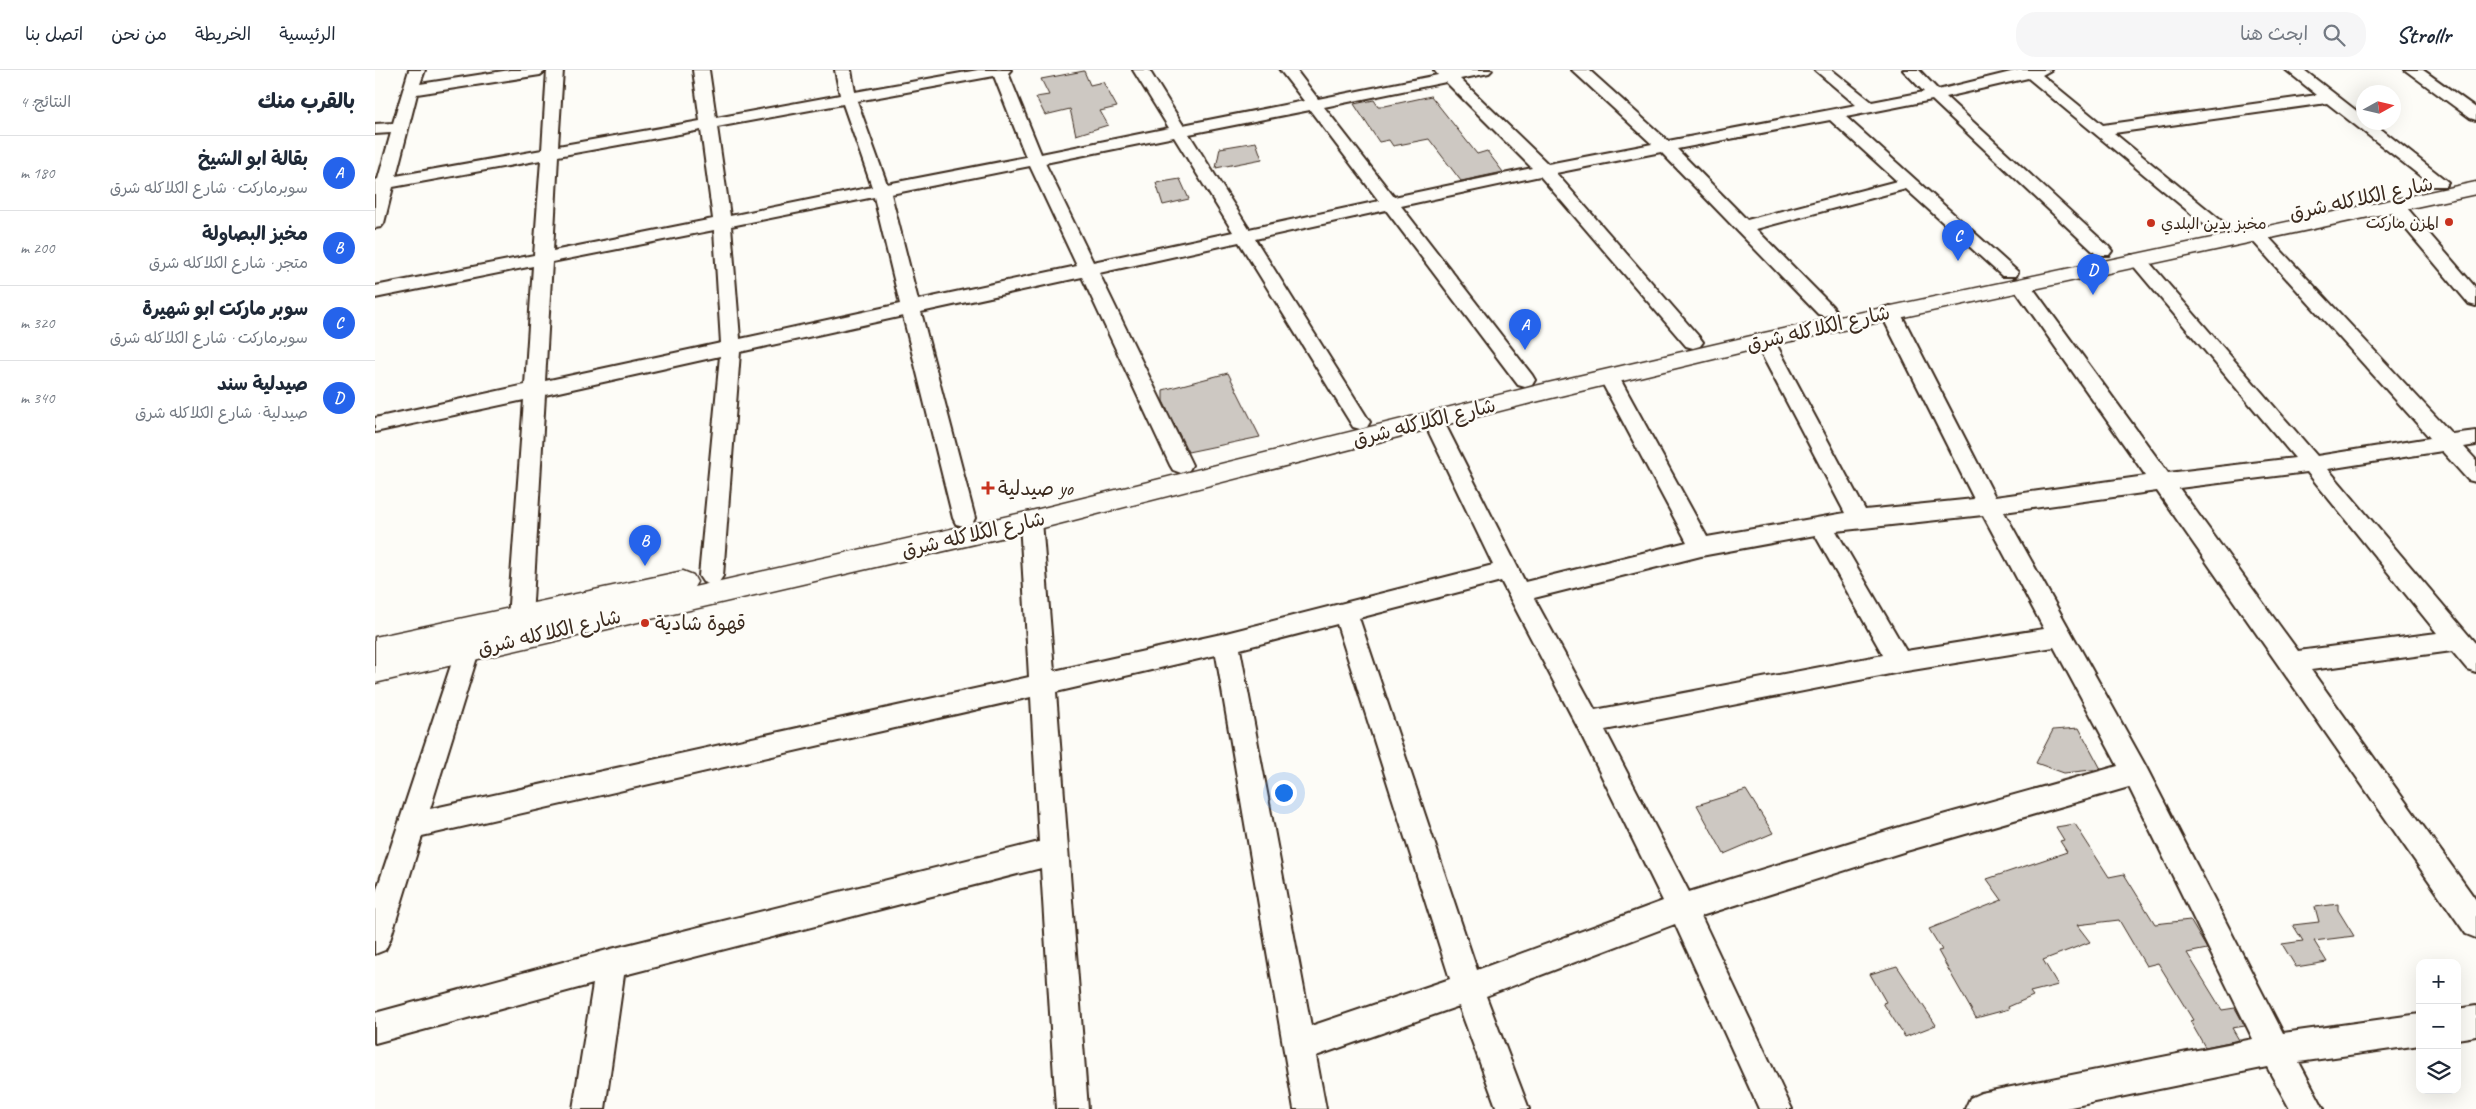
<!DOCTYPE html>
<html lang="ar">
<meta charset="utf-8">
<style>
:root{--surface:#fff;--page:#f6f6f7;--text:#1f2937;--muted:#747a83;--line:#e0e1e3;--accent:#2563eb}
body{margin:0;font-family:Caveat,"Playpen Sans Arabic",sans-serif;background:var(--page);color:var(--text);direction:rtl}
.controls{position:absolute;right:15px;bottom:15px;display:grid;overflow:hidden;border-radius:10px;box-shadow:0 5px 20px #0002}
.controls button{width:45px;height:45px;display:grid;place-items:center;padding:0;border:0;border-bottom:1px solid var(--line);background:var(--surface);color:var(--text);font:25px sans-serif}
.compass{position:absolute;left:1981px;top:15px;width:45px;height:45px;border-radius:50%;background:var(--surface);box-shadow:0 5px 20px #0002;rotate:82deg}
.you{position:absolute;left:908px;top:722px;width:18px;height:18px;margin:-12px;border:4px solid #fff;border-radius:50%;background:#1a73e8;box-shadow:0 0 0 8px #1a73e833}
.badge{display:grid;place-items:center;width:32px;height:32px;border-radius:50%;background:var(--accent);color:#fff;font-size:16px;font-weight:700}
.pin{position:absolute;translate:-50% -41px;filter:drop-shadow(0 1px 2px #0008)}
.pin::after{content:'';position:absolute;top:26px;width:18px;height:15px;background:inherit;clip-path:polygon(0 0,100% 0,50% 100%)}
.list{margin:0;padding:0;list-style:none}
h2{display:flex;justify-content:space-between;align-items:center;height:65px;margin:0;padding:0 20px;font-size:21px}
h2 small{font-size:16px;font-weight:400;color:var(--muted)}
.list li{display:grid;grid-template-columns:32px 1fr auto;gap:15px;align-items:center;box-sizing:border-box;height:75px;padding:0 20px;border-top:1px solid var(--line)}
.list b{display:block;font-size:19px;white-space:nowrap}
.list p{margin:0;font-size:16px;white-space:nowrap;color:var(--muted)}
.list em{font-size:16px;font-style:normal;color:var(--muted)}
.icon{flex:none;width:28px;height:28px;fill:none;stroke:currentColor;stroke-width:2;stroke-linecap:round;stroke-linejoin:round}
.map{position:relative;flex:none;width:2101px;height:1039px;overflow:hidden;direction:ltr}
header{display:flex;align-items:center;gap:30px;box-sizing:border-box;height:70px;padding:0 25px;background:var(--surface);border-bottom:1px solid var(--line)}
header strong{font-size:24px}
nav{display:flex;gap:28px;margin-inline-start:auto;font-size:18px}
.search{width:350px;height:45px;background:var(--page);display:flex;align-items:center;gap:12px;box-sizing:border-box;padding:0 18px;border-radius:20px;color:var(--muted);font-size:19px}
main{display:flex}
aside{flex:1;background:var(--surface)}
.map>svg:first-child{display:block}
</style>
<header>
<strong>Strollr</strong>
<div class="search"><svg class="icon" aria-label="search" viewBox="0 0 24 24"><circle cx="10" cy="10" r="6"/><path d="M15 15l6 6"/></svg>ابحث هنا</div>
<nav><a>الرئيسية</a><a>الخريطة</a><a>من نحن</a><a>اتصل بنا</a></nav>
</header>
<main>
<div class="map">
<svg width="2101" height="1039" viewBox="0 0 2101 1039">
<rect width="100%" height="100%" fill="#fdfcf7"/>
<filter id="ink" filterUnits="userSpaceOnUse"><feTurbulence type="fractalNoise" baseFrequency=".02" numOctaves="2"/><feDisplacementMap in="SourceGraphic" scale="10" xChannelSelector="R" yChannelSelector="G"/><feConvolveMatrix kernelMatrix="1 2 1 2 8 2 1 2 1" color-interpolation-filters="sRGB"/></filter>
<g filter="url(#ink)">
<g fill="#cdc8c2" stroke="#3b2a1e">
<path d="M709 1 715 15 728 12 742 37 725 41 733 55 701 65 695 39 670 45 661 27 674 25 666 9Z"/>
<path d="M1056 26 1102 84 1112 81 1128 102 1086 111 1054 69 1018 76 1014 70 1004 72 979 34 999 30 1003 36H1010Z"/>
<path d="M881 72 887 89 841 98 845 78Z"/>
<path d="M805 109 814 129 788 135 781 113Z"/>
<path d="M853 303 885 367 813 382 788 331V320Z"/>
<path d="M1704 658 1726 699 1689 703 1661 693 1678 660Z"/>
<path d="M1371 720 1398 763 1349 784 1322 735Z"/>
<path d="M1700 754 1734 807 1749 804 1780 854 1815 850 1832 879 1812 883 1847 940 1860 938 1870 956 1857 958 1864 970 1830 977 1815 951 1818 950 1783 893 1771 896 1744 850 1702 855 1715 872 1668 890 1683 915 1655 922 1658 926 1633 937 1634 939 1601 948 1563 881 1567 880 1554 859 1627 830 1612 809 1692 782 1685 771 1689 770 1681 757Z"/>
<path d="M1963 834V840L1979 866 1939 871 1952 892 1921 897 1907 874 1928 871 1918 855 1944 852 1940 837Z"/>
<path d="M1522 896 1561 955 1530 967 1508 933 1511 932 1495 904Z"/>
</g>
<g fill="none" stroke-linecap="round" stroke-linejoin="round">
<g stroke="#3b2a1e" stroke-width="4">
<g id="street">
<path d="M34 0H50L45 14 135 0H188L183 76 325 51 318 0H334L341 48 465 25 460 0H476L480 22 603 0H636L633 3 666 84 794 58 758 0H774L808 55 929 31 905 0H921L943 29 1063 5 1059 0H1117L1114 3 1085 9 1173 94 1277 74 1197 0H1214L1293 71 1481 35 1440 0H1457L1497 32 1549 22 1528 0H1544L1563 20 1644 0H1676L1667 5 1728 55 1942 25 1911 0H1929L1988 46V52H1997L2073 112 2070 116H2058L1952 33 1739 63 1849 153 1852 157 1849 161H1837L1653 8 1571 27 1734 177 1737 181 1734 185H1722L1557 30 1471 47 1643 202 1641 206H1627L1531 119 1381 159 1457 236 1460 240 1457 244 1450 246 1443 244 1286 82 1181 103 1325 268 1328 272 1325 276 1318 278 1311 276 1165 106 1026 136 1157 305 1160 310 1157 315 1150 317 1143 315 1011 140 880 169 995 352 992 357 985 359 978 357 864 172 724 203 817 395 814 400 806 403 798 400 795 395 707 207 546 242 600 448 597 454 589 456 581 454 578 448 528 246 365 282 348 506 344 512 336 515 328 512 324 506 345 286 170 325 157 548 154 555 145 558 136 555 133 548 149 330 0 362V348L150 315 158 196 0 228V216L159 185 166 90 18 117 9 153 6 157 0 158V110L3 109 16 63 0 64V54L18 53ZM172 0 167 80 21 106 42 24 165 5ZM619 6 651 87 512 114 482 31ZM1071 12 1157 98 1019 127 949 37ZM468 34 497 117 355 146 342 57ZM935 40 1004 131 874 159 814 64ZM1455 50 1522 111 1372 150 1302 79ZM326 60 338 149 178 181 183 86ZM799 67 858 162 718 192 670 93ZM655 96 702 196 543 230 516 124ZM499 127 525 234 365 269 356 156ZM339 160 346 273 170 311 177 192Z"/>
<path d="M2030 0H2048L2101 38V50L2095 48Z"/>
<path d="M2020 130 2026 131 2101 218V236L2094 234 2014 139 2011 135 2014 131Z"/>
<path d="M1881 159 1887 160 2077 364 2101 361V375L2089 377 2101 390V412L2093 410 2067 381 1953 399 2101 574V602L2092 599 2077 581 1936 600 2101 830V868L2091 864 1782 421 1629 442 1770 695 1908 963 2045 944V975L1924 992 1949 1039H1915L1892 997 1686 1039H1590L1595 1028 1606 1023 1878 969 1754 717 1528 782 1326 846 1417 1039H1384L1300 854 1111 926 1154 1039H1122L1084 936 941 986 951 1039H919L841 585 681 622 713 1039H681L666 798 249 905 230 1039H198L218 914 0 973V943L236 879 664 772 656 627 47 766 15 870 10 880 0 884V825L83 574 92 571 101 574 104 581 55 739 654 607 645 451 648 445 656 443 664 445 667 451 679 601 851 563 1118 495 1048 350 1051 345 1058 343 1065 345 1068 350 1150 512 1312 472 1224 307 1227 302 1234 300 1241 302 1244 307 1332 467 1470 443 1379 270 1382 266 1389 264 1396 266 1399 270 1490 440 1599 429 1505 242 1508 238 1515 236 1522 238 1525 242 1620 427 1771 406 1636 214 1638 210H1652L1793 403 1920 388 1756 193 1753 189 1756 185H1768L1942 386 2055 368 1875 168 1872 164 1875 160ZM1932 402 2062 563 1923 581 1804 418ZM1608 445 1669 559 1531 581 1461 461ZM1440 465 1508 585 1220 640 1159 528 1326 486ZM1126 511 1204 660 1288 831 1102 900 984 548ZM962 554 1075 909 936 956 865 579ZM1679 577 1743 696 1528 756 1314 822 1230 660 1525 602Z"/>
<path d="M2101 936V966L2082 969V939Z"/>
</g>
</g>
<g stroke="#3b2a1e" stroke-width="3">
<path id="secondary" d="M2101 112V124L1389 277 1160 332 656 461 0 613V567L308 501 318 505 322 512 319 517 656 441 1160 316 1389 263Z"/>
</g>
<use href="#street" fill="#fdfcf7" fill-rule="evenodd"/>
<use href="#secondary" fill="#fdfcf7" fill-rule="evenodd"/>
</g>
</g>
<g fill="#c8321e" stroke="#fdfcf7" stroke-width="2">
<circle cx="2074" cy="152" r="5"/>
<circle cx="1776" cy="153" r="5"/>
<path d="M610.5 410.5h5v5h5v5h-5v5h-5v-5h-5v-5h5z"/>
<circle cx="270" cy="553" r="5"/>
</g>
<g text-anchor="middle" stroke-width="5" stroke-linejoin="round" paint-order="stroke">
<g font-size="16" fill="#3b2a1e" stroke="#fdfcf7" text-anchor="end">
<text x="2064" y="158">المزن ماركت</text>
<text x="1786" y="159" text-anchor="start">مخبز بدين البلدي</text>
</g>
<g font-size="20" fill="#3b2a1e" stroke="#fdfcf7">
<text transform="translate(1986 128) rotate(-12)" y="7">شارع الكلاكله شرق</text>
<text transform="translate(1443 258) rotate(-13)" y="7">شارع الكلاكله شرق</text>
<text transform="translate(1049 352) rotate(-14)" y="7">شارع الكلاكله شرق</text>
<text transform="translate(598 464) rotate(-13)" y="7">شارع الكلاكله شرق</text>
<text transform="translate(174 562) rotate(-13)" y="7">شارع الكلاكله شرق</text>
</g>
<g font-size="20" fill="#3b2a1e" stroke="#fdfcf7" text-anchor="start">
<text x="623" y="425">صيدلية yo</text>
<text x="280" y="560">قهوة شادية</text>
</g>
</g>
</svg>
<div class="controls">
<button>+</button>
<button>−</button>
<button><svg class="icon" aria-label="layers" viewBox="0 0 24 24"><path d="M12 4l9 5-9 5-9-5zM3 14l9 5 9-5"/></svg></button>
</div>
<svg class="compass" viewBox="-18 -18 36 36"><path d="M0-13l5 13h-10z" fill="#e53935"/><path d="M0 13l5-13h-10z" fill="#747a83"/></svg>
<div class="you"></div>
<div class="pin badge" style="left:1150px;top:280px">A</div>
<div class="pin badge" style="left:270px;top:496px">B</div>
<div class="pin badge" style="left:1583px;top:191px">C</div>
<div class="pin badge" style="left:1718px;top:225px">D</div>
</div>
<aside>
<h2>بالقرب منك<small>النتائج: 4</small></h2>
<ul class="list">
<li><span class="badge">A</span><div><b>بقالة ابو الشيخ</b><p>سوبرماركت · شارع الكلاكله شرق</p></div><em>180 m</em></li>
<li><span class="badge">B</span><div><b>مخبز البصاولة</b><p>متجر · شارع الكلاكله شرق</p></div><em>200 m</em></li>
<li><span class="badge">C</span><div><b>سوبر ماركت ابو شهيرة</b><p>سوبرماركت · شارع الكلاكله شرق</p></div><em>320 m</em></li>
<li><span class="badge">D</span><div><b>صيدلية سند</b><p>صيدلية · شارع الكلاكله شرق</p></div><em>340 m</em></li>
</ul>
</aside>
</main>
